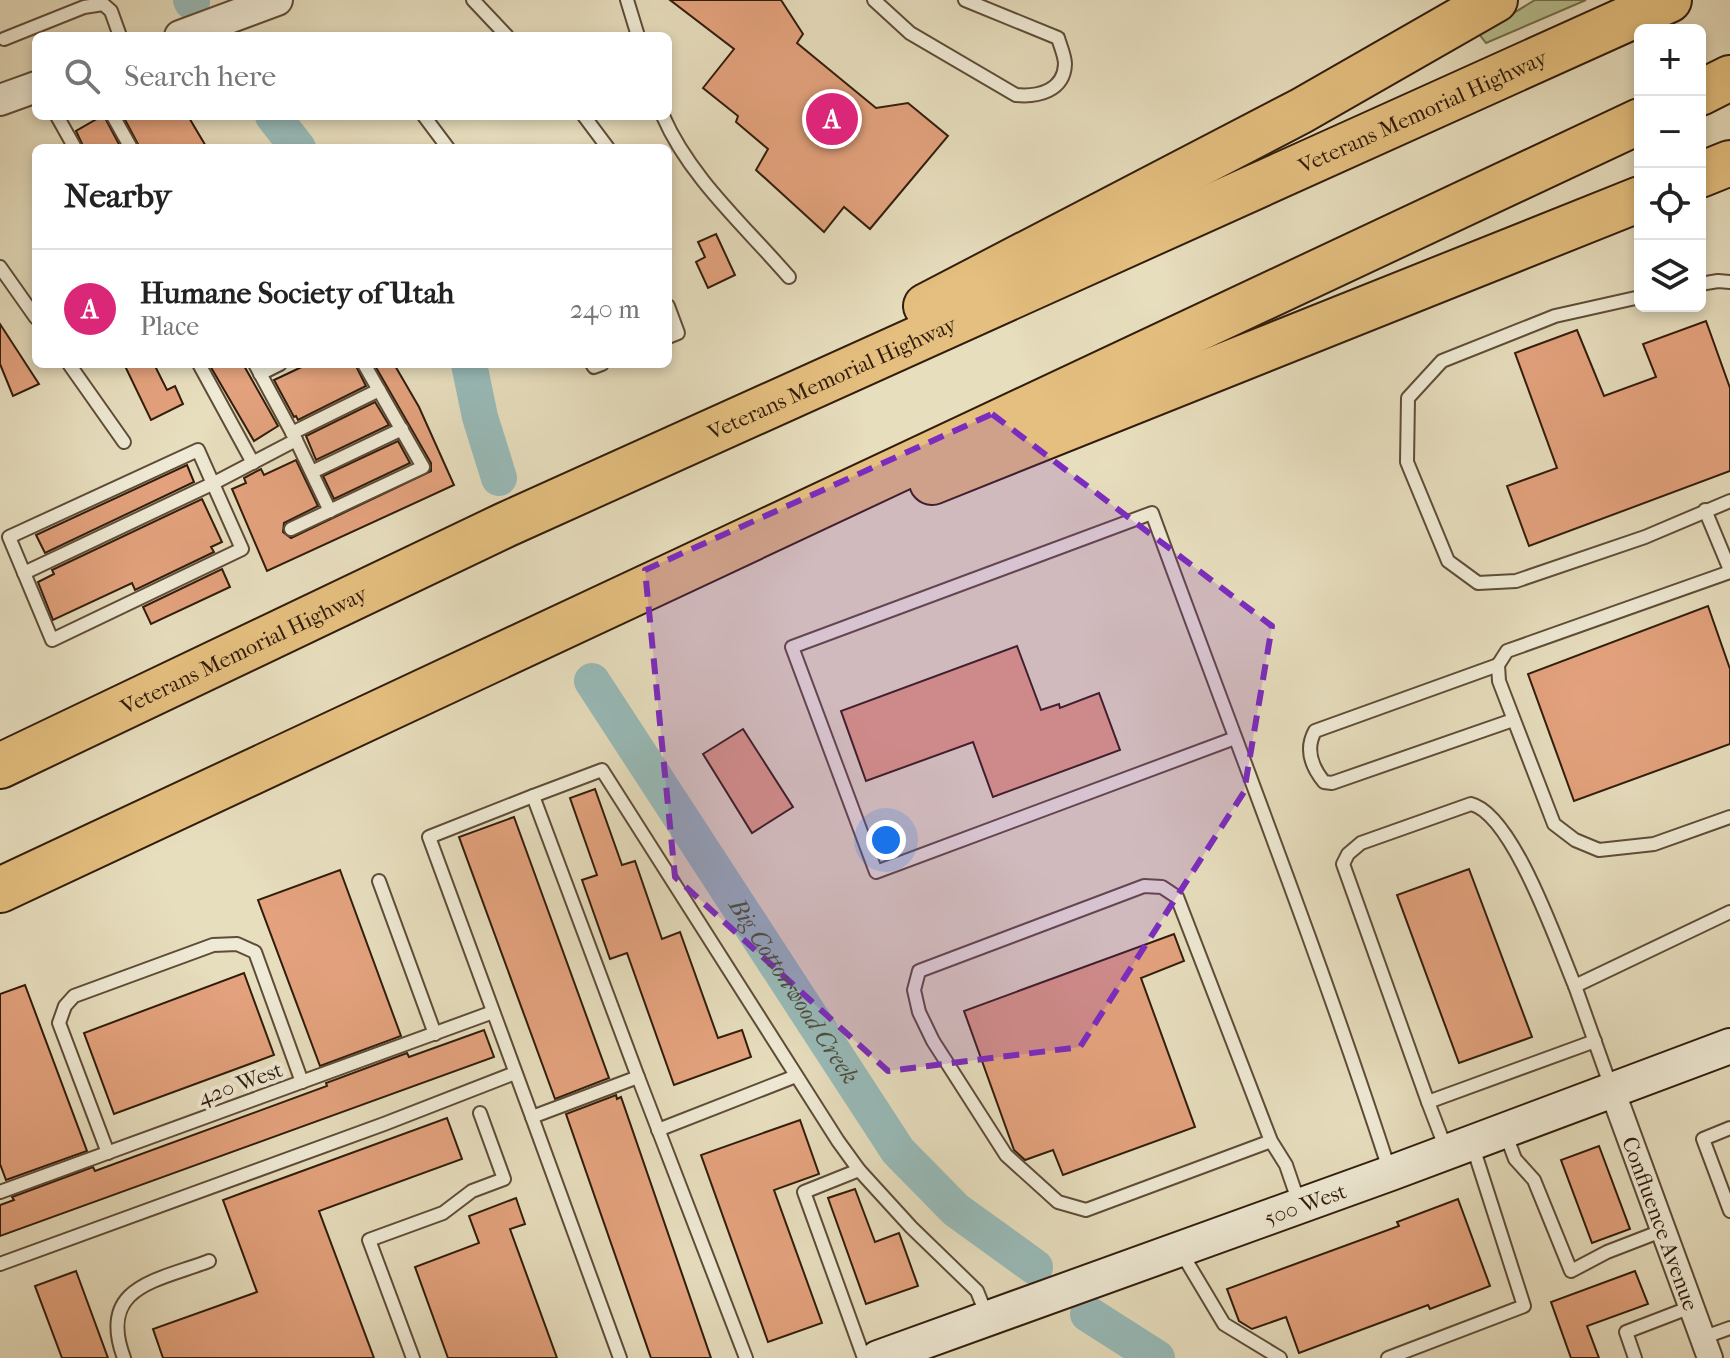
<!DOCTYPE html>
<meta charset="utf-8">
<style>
:root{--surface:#fff;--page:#f2f2f2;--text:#222;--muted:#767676;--line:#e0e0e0;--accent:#db2777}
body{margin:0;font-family:"IM FELL French Canon",serif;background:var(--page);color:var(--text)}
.controls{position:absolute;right:24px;top:24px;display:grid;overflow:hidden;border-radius:12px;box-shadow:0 4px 12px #0003}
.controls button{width:72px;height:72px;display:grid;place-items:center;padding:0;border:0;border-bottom:2px solid var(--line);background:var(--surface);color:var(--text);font:40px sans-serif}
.you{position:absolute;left:886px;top:840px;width:28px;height:28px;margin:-20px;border:6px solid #fff;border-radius:50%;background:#1a73e8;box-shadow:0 0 0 12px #1a73e833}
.badge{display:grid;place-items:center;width:52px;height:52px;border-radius:50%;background:var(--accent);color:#fff;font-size:26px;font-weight:700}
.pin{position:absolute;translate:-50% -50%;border:4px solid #fff;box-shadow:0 2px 8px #0006}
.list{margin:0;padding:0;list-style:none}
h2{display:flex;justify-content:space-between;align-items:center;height:104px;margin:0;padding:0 32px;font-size:34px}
h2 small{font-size:26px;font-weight:400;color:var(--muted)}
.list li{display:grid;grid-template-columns:52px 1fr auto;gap:24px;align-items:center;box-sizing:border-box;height:120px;padding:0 32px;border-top:2px solid var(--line)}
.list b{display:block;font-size:30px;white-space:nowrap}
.list p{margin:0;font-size:26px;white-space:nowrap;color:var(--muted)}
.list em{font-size:26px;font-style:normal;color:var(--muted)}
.icon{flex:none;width:44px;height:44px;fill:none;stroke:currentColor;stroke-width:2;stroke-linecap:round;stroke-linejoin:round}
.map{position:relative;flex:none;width:1730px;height:1358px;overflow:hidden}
.search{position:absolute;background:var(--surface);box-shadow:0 4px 12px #0003;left:32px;top:32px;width:640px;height:88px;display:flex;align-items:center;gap:20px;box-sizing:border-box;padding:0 28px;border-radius:12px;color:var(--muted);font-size:30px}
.panel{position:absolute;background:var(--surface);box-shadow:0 4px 12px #0003;left:32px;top:144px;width:640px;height:224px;border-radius:12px}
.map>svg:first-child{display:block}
</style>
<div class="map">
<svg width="1730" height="1358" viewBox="0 0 1730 1358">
<rect width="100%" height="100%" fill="#e7debe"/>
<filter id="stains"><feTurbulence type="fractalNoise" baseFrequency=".0025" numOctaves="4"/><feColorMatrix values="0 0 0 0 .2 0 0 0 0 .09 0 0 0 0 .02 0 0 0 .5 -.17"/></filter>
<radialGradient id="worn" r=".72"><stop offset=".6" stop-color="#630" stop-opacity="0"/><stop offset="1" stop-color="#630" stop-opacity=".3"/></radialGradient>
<path fill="#b7c190" stroke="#746e4e" stroke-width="2" d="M1535 0H1586L1486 43 1479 34Z"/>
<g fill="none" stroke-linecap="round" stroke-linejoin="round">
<g stroke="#98bbb9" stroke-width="36">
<path d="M191 0 192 2"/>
<path d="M273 116 298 148"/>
<path d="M469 364 480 417 499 478"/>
<path id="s1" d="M592 681 898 1151 956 1210 1035 1267"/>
<path d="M1088 1314 1157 1358"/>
</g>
</g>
<g fill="#e3a27d" stroke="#311c0c" stroke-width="2">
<path d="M670 0H781L803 34 797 43 876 108 908 103 948 136 870 229 844 207 824 232 756 170 768 149 736 122 738 116 703 88 734 49Z"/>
<path d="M102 116H104L121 148H84L76 131Z"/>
<path d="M123 116H188L207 148H140Z"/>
<path d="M716 234 735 275 708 288 696 262 705 257 698 242Z"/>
<path d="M1706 321 1730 388V471L1529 546 1507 486 1557 468 1515 353 1577 330 1604 396 1656 377 1643 344Z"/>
<path d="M0 324 39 384 13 396 0 364Z"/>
<path d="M124 364H154L167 390 175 386 183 404 151 420Z"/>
<path d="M209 364H243L278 426 254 441Z"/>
<path d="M308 364H355L366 386 298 420 296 416 294 417 274 380Z"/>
<path d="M374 364H394L419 407 454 485 267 571 232 489 246 483 244 478 261 469 264 475 296 460 318 506 284 523 283 532 291 538 431 471V463Z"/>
<path d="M375 402 389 425 316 460 306 436Z"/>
<path d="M398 441 410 463 334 499 323 476Z"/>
<path d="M187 465 194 482 45 553 36 535Z"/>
<path d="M202 499 222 542 211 547 214 552 135 590 132 583 53 620 38 582 54 574 52 570Z"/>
<path d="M222 569 230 587 151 624 143 607Z"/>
<path d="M1708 606 1730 669V744L1574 801 1528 674Z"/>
<path d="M1017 646 1041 710 1059 704 1060 708 1099 693 1120 750 993 797 973 742 866 781 841 711Z"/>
<path d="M743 729 793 807 752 833 703 754Z"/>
<path d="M595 789 622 865 635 861 662 939 680 932 718 1038 742 1030 751 1057 674 1085 627 953 610 959 582 880 597 875 570 798Z"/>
<path d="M514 817 609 1078 555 1099 459 837Z"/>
<path d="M1469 869 1532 1037 1459 1063 1397 895Z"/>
<path d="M340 870 401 1036 320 1066 258 900Z"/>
<path d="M1174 934 1184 961 1141 978 1195 1127 1063 1175 1053 1150 1025 1160 1014 1150 964 1011Z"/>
<path d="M244 973 274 1055 114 1114 84 1033Z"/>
<path d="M25 985 87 1151 6 1180 0 1164V994Z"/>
<path d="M484 1030 494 1057 0 1236V1205L14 1200 12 1197 93 1167 95 1171 327 1086 326 1083 407 1053 409 1057Z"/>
<path d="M616 1095 617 1099 621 1097 711 1358H651L566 1114Z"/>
<path d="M447 1118 462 1159 319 1211 374 1358H163L153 1329 257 1292 223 1200Z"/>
<path d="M800 1120 819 1174 774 1190 822 1323 768 1342 701 1155Z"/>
<path d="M1599 1146 1630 1229 1592 1243 1561 1160Z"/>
<path d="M855 1189 875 1242 899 1233 918 1286 866 1304 828 1198Z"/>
<path d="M516 1198 525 1224 510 1229 557 1358H448L415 1267 479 1243 469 1216Z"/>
<path d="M1458 1199 1490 1286 1430 1309 1428 1305 1299 1353 1286 1317 1252 1329 1239 1321 1227 1289 1399 1226 1397 1222Z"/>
<path d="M76 1271 108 1358H62L35 1286Z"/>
<path d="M1635 1271 1648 1304 1587 1326 1599 1358H1571L1551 1302Z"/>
</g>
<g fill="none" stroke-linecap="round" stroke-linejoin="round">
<g stroke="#5e4c38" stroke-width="16">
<g id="service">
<path d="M473 0 507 36"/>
<path d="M627 0 638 36"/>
<path d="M874 0 910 33 1016 95C1038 97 1064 91 1065 64 1065 56 1060 45 1058 38L965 0"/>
<path d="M4 39 84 7 103 4 111 11 120 36"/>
<path d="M57 116 75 148"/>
<path d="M113 116 131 148"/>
<path d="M424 116 448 148"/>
<path d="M584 116 608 148"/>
<path d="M663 116C690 178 745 226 789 277"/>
<path d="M0 267 36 318"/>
<path d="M1700 284 1718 281 1730 282"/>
<path d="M1640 297 1555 316 1442 361 1408 398 1407 462 1448 561 1478 583 1516 581 1645 537 1730 501"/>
<path d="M668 306 678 333 668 337"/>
<path d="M69 364 124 442"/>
<path d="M199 364 253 463"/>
<path d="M592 364 594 367 602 364"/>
<path d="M260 374 280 364"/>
<path d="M292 433 379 390"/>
<path d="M296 440 330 511"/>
<path d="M198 450 242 549 52 640 9 537Z"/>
<path d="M312 472 402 429"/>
<path d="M1705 510 1730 570"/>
<path d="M291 529 423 467 364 364"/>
<path d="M1730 572 1507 651 1498 665 1499 681 1554 824 1575 840 1599 850 1654 844 1730 817"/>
<path d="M24 573 214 483 296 440 255 364"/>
<path d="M1498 665 1315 731C1305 749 1311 766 1324 782L1332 783 1513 720"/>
<path d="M1235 738 876 872 792 647 1152 513C1232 732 1318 950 1390 1172"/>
<path d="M533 796 602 770 838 1141 859 1170 911 1227 977 1291 987 1316"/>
<path d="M379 881 435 1034"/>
<path d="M1611 1087 1575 986 1730 912"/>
<path d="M1428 1102 1343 864 1348 854 1361 843 1471 804C1513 814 1558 946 1575 986"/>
<path d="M532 1117 429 837 533 796 638 1077"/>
<path d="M1730 1128 1703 1139 1730 1211"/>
<path d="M658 1130 796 1076"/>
<path d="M1505 1132 1515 1159 1534 1180 1571 1271 1607 1252 1664 1230"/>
<path d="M1271 1141 1086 1210 1058 1202 1006 1155 933 1041 919 1012 914 990 919 971 1144 886 1162 887 1177 897 1271 1141 1286 1165 1299 1203"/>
<path d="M1446 1149 1428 1102 1595 1041"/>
<path d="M108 1153 59 1023 65 1006 74 996 213 945 237 944 255 952 302 1082"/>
<path d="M859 1170 804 1192 864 1358"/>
<path d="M0 1192 493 1012"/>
<path d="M1181 1252 1224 1324 1280 1358"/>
<path d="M0 1264 384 1124 515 1073"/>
<path d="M1702 1338 1730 1328"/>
<path d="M124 1358C97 1286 157 1281 209 1261"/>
<path d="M413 1358 369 1240 443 1213 472 1191 504 1179 480 1113"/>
<path d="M620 1358 532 1117 638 1077 746 1358"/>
<path d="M1388 1358 1524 1306 1473 1147"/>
<path d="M1635 1358 1626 1332 1691 1307"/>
</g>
</g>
<g stroke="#5e4c38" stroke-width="28">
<g id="minor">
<path id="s2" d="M1612 1090 1710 1358"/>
</g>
</g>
<g stroke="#5e4c38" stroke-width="34">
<g id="tertiary">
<path d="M180 36 277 0"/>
<path d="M0 100 36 87"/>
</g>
</g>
<g stroke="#311c0c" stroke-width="38">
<g id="secondary">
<path id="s3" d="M878 1358 1391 1173 1730 1046"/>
</g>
</g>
<g stroke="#311c0c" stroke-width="48">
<g id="motorway">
<path d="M1700 93 1730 78"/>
<path d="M1700 175 1730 163"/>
<path d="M926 306 1301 111 1495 0"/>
<path d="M932 482 1640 199"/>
<path id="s4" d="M0 766 505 525 1669 0"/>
<path d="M0 890C548 636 1092 376 1640 121"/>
</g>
</g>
<use href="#service" stroke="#efead5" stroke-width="12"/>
<use href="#minor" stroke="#efead5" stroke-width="24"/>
<use href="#tertiary" stroke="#efead5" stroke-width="30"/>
<use href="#secondary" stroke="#efead5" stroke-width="34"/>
<use href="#motorway" stroke="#e4bf7f" stroke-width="44"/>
</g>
<path fill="#7b2cbf" fill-opacity="0.2" stroke="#7b2cbf" stroke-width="6" stroke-dasharray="16 10" stroke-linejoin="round" d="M992 414 1272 626 1244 792 1080 1047 888 1071 675 877 645 570Z"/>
<g text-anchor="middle" stroke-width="8" stroke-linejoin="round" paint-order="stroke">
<g font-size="22" fill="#311c0c" stroke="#efead5">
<text dy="8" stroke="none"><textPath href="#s4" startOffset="1566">Veterans Memorial Highway</textPath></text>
<text dy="8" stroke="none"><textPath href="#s4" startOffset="918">Veterans Memorial Highway</textPath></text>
<text dy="8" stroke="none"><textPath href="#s4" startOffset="270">Veterans Memorial Highway</textPath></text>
<text transform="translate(240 1083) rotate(-20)" y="8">420 West</text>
<text dy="8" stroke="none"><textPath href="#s3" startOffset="454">500 West</textPath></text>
<text dy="8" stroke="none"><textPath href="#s2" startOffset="142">Confluence Avenue</textPath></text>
</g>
<g font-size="24" font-style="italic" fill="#504c40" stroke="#efead5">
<text dy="8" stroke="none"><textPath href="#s1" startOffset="370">Big Cottonwood Creek</textPath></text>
</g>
</g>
<rect width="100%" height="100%" filter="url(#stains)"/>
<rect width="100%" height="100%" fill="url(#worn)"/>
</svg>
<div class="controls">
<button>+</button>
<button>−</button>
<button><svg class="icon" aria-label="locate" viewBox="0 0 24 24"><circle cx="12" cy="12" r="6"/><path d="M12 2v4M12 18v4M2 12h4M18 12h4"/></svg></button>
<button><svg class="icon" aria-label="layers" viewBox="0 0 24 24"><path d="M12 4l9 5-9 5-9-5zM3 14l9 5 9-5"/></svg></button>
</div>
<div class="you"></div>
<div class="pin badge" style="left:832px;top:119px">A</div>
<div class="search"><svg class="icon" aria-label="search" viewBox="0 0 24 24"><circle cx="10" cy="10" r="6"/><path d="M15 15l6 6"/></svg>Search here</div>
<section class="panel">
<h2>Nearby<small></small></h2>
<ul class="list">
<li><span class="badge">A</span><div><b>Humane Society of Utah</b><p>Place</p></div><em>240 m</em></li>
</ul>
</section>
</div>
